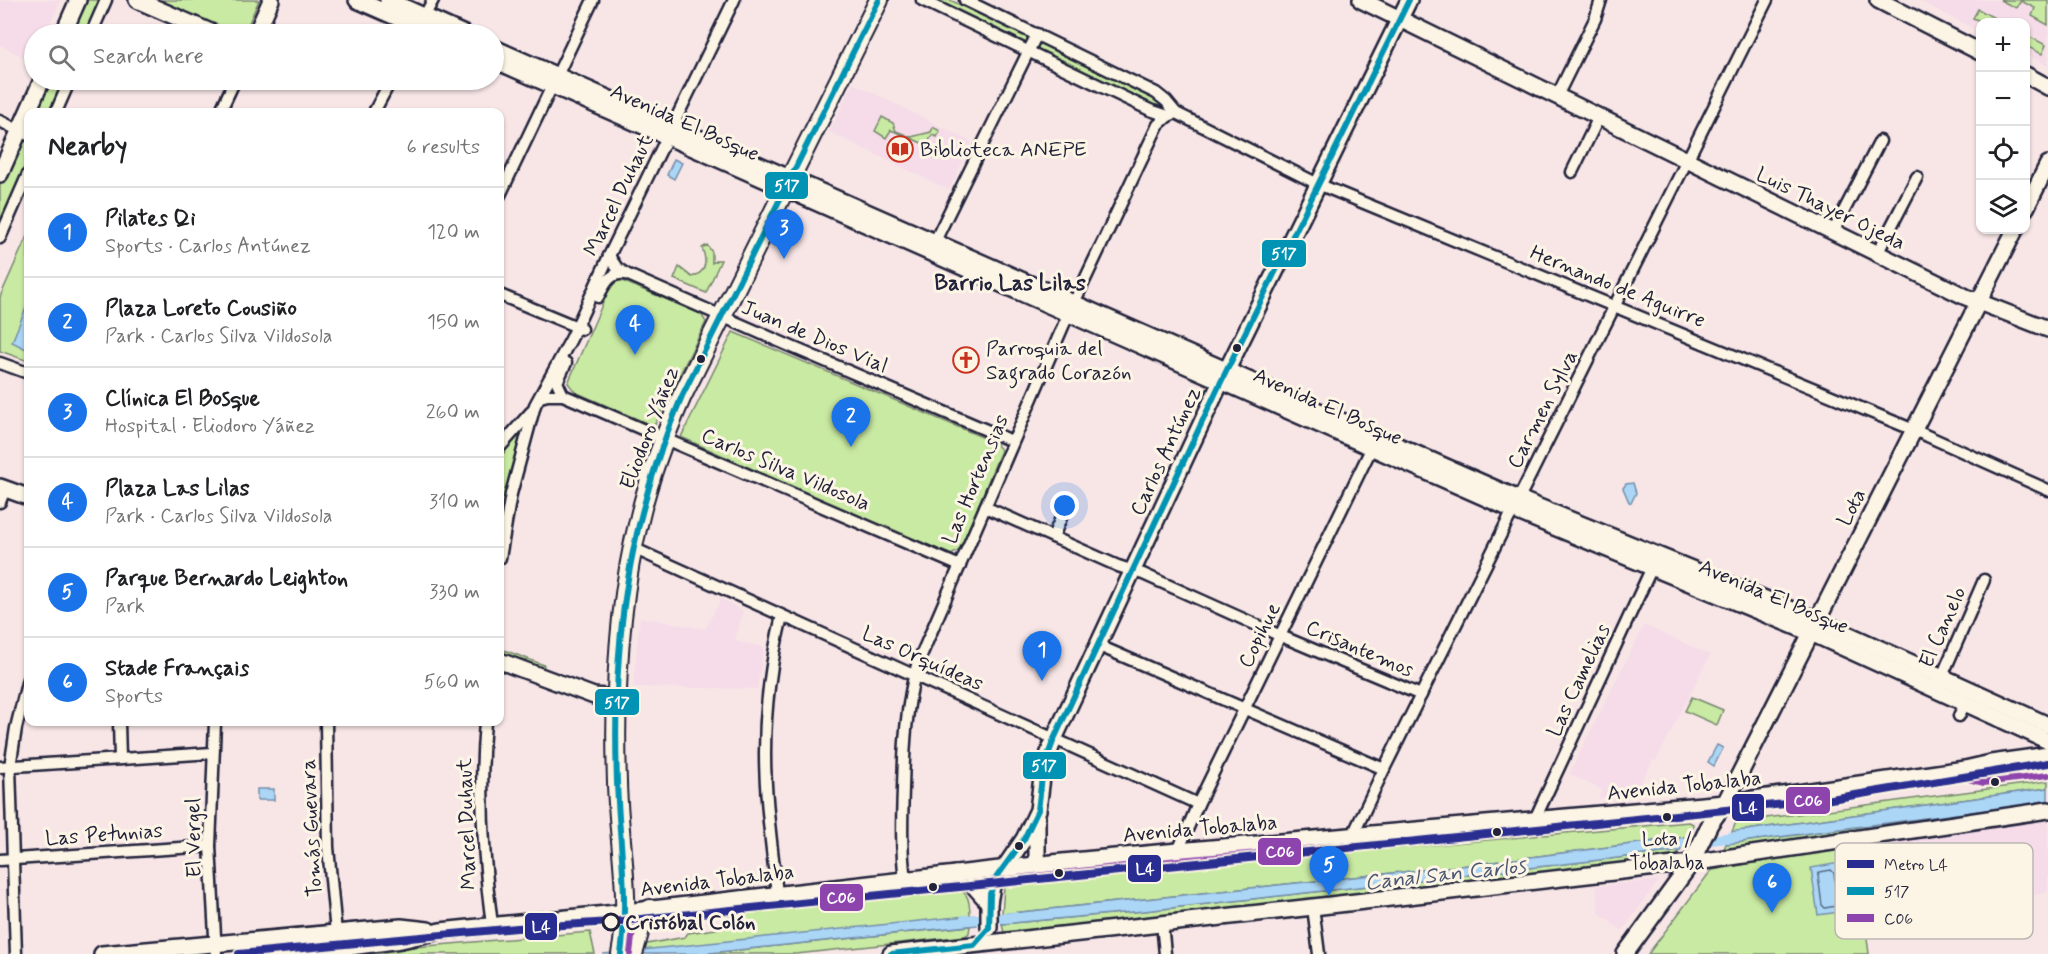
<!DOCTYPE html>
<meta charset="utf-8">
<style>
:root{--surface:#fff;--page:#f2f2f2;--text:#202124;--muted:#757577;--line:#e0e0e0;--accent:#1a73e8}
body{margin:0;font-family:Mynerve,sans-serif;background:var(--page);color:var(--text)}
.controls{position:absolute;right:18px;top:18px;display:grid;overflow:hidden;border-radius:12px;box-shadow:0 2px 4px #0004}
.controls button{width:54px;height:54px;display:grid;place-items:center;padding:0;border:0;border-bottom:2px solid var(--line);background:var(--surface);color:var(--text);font:30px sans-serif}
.you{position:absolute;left:1065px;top:506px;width:21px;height:21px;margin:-15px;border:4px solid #fff;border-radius:50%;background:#1a73e8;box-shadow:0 0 0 9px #1a73e833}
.badge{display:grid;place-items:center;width:39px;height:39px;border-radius:50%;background:var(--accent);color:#fff;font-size:20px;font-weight:700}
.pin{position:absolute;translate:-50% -50px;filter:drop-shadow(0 2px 3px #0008)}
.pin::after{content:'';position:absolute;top:32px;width:21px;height:18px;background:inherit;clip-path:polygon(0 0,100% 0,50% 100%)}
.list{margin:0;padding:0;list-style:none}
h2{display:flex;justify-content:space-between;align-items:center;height:78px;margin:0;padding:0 24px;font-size:26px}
h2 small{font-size:20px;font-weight:400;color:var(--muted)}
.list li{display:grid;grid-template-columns:39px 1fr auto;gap:18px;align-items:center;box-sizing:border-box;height:90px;padding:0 24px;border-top:2px solid var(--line)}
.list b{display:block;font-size:22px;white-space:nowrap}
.list p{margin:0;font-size:20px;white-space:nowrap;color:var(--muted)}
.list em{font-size:20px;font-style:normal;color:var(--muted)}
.icon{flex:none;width:33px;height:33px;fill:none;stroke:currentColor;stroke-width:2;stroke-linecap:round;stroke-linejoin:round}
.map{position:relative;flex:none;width:2048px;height:954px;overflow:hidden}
.search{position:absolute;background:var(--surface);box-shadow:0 2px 4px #0004;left:24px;top:24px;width:480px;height:66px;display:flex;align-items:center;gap:15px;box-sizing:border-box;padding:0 21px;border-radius:33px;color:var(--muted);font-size:22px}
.panel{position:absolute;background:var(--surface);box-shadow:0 2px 4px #0004;left:24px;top:108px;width:480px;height:618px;border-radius:12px}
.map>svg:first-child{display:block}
</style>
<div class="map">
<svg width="2048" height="954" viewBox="0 0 2048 954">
<rect width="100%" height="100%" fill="#f8e6e7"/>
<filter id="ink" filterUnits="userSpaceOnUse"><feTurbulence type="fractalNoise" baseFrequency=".0167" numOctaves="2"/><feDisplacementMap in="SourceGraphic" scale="12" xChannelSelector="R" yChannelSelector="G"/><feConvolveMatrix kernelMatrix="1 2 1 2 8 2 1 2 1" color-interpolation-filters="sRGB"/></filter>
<g filter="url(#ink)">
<g fill="#f5dce8">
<path d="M0 0H61L45 34H34L33 62 0 45Z"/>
<path d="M1918 0H2048V66L2026 54V22H1980V32Z"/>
<path d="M853 83 972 142 949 190 829 132Z"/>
<path d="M721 599 743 611 735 641 764 647 757 689 633 687 640 617 705 629Z"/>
<path d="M1644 625 1710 655 1656 761 1653 760 1634 795 1598 798 1602 790 1569 774Z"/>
<path d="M2048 815V892L1866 930 1855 845Z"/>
<path d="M1659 880 1622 931 1599 913 1596 886Z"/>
</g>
<g fill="#c9eaa2" stroke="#76866e" stroke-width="1.5">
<path d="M83 0H102L87 34H67Z"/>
<path d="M161 0H259L244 34H233Z"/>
<path d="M933 0H950L1154 97 1165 107 1150 104Z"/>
<path d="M2000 0H2048V25L2032 16 2035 8 2021 1 2016 8Z"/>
<path d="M1978 9 1998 20 1997 22H1983L1973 18Z"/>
<path d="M2026 35 2046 45 2042 54 2026 46Z"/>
<path d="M47 80H67L52 112H32Z"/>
<path d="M882 117 893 123 896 131 911 137 931 132 933 127 940 131 937 137 932 135 927 145 936 150 933 157 925 154 929 146 891 130 886 138 875 131Z"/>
<path d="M28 120V164L0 227V184Z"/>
<path d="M28 234V361L0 351V297Z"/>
<path d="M707 245 712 252V263L717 260H721L706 293 674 279 679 267 692 277C707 272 707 261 702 248Z"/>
<path d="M620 280 701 314 706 322 655 424 651 425 575 392 568 383 609 289 612 283Z"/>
<path d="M733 332 996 443 1001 450 960 550 951 555 893 532 681 437Z"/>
<path d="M520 436 522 438 510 473 503 508 500 507V454L517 437Z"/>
<path d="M504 650 544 665 542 672 502 658Z"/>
<path d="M1692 697 1723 710 1717 725 1685 711Z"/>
<path d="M2048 781V788L1732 832 1736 822Z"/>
<path d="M2048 802V808L1722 853 1726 844Z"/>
<path d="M1689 822 1693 824V827L1687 837 1469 865 1002 914 1004 887 1219 864Z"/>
<path d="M1855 845 1869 954H1648L1710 872 1713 870Z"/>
<path d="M1680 851 1674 859 1005 937 1002 924 1144 911Z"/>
<path d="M945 889C967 888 970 896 970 916L644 951 647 944 685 937 688 933 729 927V915Z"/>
<path d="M970 926 969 933 965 936 796 954H700Z"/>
<path d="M590 932 595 954H334Z"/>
</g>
<g fill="#abd6f6" stroke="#748eab" stroke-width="1.5">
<path d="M674 159 682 163 674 179 667 175Z"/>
<path d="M28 303V350L12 342Z"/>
<path d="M1633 483 1636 493 1631 503 1629 502 1623 488 1626 484Z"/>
<path d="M1717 745 1723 748 1714 766 1708 762Z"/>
<path d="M2048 788V802L1726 844 1732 832Z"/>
<rect x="257" y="789" width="17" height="11"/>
<path d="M1687 837 1680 851 1144 911 1002 924V914L1469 865Z"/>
<path d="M1839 863 1846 911 1818 915 1811 868Z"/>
<path d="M976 915 977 925 700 954H603Z"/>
</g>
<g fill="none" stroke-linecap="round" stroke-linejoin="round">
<path stroke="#596a86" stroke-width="1.5" d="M1831 870 1834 873 1838 904 1836 906 1825 908 1822 905 1818 875 1820 872Z"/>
<g stroke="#abd6f6" stroke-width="10">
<path d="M1671 845 1742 836"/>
<path d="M964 920 1015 917"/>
</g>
<g stroke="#22223b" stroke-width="15">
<g id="street">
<path d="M922 0 1150 110 1168 116 1173 114"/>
<path d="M965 0 1156 93 1166 101 1176 113 1318 184 1914 430 2048 490"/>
<path d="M91 34 106 0"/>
<path d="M415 34 433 0"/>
<path d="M1557 96 1595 19 1601 0"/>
<path d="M56 112 70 80"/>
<path d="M220 112 235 80"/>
<path d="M374 112 391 80"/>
<path d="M0 121 28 135"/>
<path d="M1572 172 1599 117"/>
<path d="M500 195 593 0"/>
<path d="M1833 232 1880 141"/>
<path d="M0 238 28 174"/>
<path d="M932 247 1037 34"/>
<path d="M1877 254 1917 177"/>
<path d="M609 256 617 268 626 274 792 347 1012 441"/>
<path d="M500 295 582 329"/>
<path d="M598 297C605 284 609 272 626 274"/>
<path d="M0 363 28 373"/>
<path d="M563 395 557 382 566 363"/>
<path d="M540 397 548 395H563L960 566"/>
<path d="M500 447 531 412"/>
<path d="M0 502 5 489"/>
<path d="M985 507 1118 566 1143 574 1281 636 1421 695"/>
<path d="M1053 537 1066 506"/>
<path d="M633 548 1198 804"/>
<path d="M500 558 511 494 535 405 571 339 609 256 734 0"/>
<path d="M1097 645 1384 769"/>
<path d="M1940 681 1984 580"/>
<path d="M1959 716 1965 703"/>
<path d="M119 722 120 759"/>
<path d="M215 722 210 846 216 954"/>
<path d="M326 722 328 847 336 933"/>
<path d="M485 722C479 789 483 858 492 925"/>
<path d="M0 767 212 753"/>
<path d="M1534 821 1654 563"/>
<path d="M1353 835 1384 769 1767 0"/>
<path d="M1178 851 1198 804 1374 443"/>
<path d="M0 860 210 846"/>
<path d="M905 880C901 849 902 819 903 788 904 747 906 706 917 665L1064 324 1158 125 1168 116"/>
<path d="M777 894C772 847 765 800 765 753 765 707 771 661 782 616"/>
<path d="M1313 907 1319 954"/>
<path d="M1162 923 1165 954"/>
<path d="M16 954 10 767 16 728 28 679"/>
</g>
</g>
<g stroke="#22223b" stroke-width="20">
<g id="secondary">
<path d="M137 0 215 34"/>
<path d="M357 0 435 34"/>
<path d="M388 0 464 34"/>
<path d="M1361 0 1966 297 2048 329"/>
<path d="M1878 0 1980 52"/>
<path d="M63 34 78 0"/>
<path d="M256 34 271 0"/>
<path d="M494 48 1519 499 1817 620 2048 725"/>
<path d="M494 60 1513 510 1811 633 2048 741"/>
<path d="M2026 75 2048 87"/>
<path d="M0 174 42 80"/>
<path d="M2026 208 2048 164"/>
<path d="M0 487 28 497"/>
<path d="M500 661 594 696 616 698"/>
<path d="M2003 772 2048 766"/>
<path d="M1691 863 1710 824 1725 803 2015 230"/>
<path d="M1037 865V816"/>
<path d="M955 874 974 886 989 903"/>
<path d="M989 928V903L992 886 1024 839 1038 810 1043 769 1054 739 1217 390 1409 0"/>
<path d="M102 954 401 927 428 930"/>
<path d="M260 954 336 949 401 940 440 931 626 912 1052 863 1178 851 1725 803 1965 769 1991 763 2048 755"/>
<path d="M891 954 1313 907 1691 863 2048 810"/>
<path d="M1625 954 1695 858"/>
</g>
</g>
<g stroke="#22223b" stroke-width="22">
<g id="primary">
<path d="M621 954C632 900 618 838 617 782 614 694 618 602 640 516 650 474 665 435 682 396L879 0"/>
<path d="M633 954 641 926 650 909"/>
</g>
</g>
<use href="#street" stroke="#fcf5e5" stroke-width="10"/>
<use href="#secondary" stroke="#fcf5e5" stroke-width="15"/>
<use href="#primary" stroke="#fcf5e5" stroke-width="18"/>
<g stroke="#fcf5e5" stroke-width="10">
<g id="bus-1">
<path d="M621 954C629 896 619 840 617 782 612 644 627 523 682 396L879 0"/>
<path d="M891 954 974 945 989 928 990 894 996 878 1024 839 1038 810 1043 769 1054 739 1217 390 1409 0"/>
</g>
</g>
<g stroke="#fcf5e5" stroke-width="10">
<path id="bus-2" d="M630 954 634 920 1179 860 1726 812 1964 778 1984 783 2048 775"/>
</g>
<use href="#bus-1" stroke="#0093b3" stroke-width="6"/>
<use href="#bus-2" stroke="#8e44ad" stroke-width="6"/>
<g stroke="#fcf5e5" stroke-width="12">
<path id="metro-1" d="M239 954 517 928 611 922 1825 800 2048 763"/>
</g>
<use href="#metro-1" stroke="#292d91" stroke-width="8"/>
</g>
</g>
<defs>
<g id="library-ring" transform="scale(1.35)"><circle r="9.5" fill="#fcf5e5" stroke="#c8321e" stroke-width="1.5"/><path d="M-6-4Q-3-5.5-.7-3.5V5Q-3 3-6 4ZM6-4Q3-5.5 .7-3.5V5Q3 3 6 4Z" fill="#c8321e"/></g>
<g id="church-ring" transform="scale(1.35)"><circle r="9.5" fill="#fcf5e5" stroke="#c8321e" stroke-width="1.5"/><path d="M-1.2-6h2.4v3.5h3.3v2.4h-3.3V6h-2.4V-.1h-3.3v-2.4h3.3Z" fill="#c8321e"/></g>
</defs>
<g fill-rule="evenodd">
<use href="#library-ring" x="900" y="149"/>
<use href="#church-ring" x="966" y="360"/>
</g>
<g fill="#22223b" stroke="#fcf5e5" stroke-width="2">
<circle cx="1237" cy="348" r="5"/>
<circle cx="701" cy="359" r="5"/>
<circle cx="1995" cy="782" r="5"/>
<circle cx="1667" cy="817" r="5"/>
<circle cx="1497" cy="832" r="5"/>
<circle cx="1019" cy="846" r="5"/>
<circle cx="1059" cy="873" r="5"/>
<circle cx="933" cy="887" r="5"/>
</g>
<circle fill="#fcf5e5" stroke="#22223b" stroke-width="3" cx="611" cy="922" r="8"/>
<g text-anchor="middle" stroke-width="6" stroke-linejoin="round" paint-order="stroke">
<g font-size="20" fill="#22223b" stroke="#fcf5e5">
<text x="1667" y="845">Lota /<tspan x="1667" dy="24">Tobalaba</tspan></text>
</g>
<g font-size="21" fill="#22223b" stroke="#fcf5e5">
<text transform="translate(685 122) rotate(24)" y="7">Avenida El Bosque</text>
<text transform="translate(618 195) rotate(-64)" y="7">Marcel Duhaut</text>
<text transform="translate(1831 208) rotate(26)" y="7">Luis Thayer Ojeda</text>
<text transform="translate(1618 286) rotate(22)" y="7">Hernando de Aguirre</text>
<text transform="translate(815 336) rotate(23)" y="7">Juan de Dios Vial</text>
<text transform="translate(1328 406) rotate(24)" y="7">Avenida El Bosque</text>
<text transform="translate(1542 409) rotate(-63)" y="7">Carmen Sylva</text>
<text transform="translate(649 428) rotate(-69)" y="7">Eliodoro Yáñez</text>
<text transform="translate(1165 451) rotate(-65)" y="7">Carlos Antúnez</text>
<text transform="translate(786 469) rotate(23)" y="7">Carlos Silva Vildosola</text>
<text transform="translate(975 479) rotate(-67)" y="7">Las Hortensias</text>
<text transform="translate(1851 507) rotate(-63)" y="7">Lota</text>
<text transform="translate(1774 596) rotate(23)" y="7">Avenida El Bosque</text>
<text transform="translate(1942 627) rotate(-66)" y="7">El Canelo</text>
<text transform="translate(1259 635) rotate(-64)" y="7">Copihue</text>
<text transform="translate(1360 648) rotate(23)" y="7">Crisantemos</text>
<text transform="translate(923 658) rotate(24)" y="7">Las Orquídeas</text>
<text transform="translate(1578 680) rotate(-65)" y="7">Las Camelias</text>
<text transform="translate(1684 785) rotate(-6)" y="7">Avenida Tobalaba</text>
<text transform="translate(466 824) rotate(-92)" y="7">Marcel Duhaut</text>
<text transform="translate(311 828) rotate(-93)" y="7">Tomás Guevara</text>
<text transform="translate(1200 828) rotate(-5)" y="7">Avenida Tobalaba</text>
<text transform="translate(104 834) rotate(-4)" y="7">Las Petunias</text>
<text transform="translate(193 838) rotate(-91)" y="7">El Vergel</text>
<text transform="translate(717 880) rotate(-7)" y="7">Avenida Tobalaba</text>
</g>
<g font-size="21" fill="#22223b" stroke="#fcf5e5" text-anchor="start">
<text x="920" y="156">Biblioteca ANEPE</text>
<text x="986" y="355">Parroquia del<tspan x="986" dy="24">Sagrado Corazón</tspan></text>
</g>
<g font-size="21" font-weight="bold" fill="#22223b" stroke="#fcf5e5" text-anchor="start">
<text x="625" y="929">Cristóbal Colón</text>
</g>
<g font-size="22" font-weight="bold" fill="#22223b" stroke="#fcf5e5">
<text x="1010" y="290">Barrio Las Lilas</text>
</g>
<g font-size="22" font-style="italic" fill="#4b5873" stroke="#fcf5e5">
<text transform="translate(1445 873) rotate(-6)" y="8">Canal San Carlos</text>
</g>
</g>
<rect x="1835" y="843" width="198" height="96" rx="9" fill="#fcf5e5" stroke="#bbb6b2" stroke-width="1.5"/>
<rect x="1847" y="860" width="27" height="8" fill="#292d91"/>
<rect x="1847" y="887" width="27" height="8" fill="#0093b3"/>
<rect x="1847" y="914" width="27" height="8" fill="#8e44ad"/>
<g font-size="16" fill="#22223b">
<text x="1884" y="870">Metro L4</text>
<text x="1884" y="897">517</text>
<text x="1884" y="924">C06</text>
</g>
<g stroke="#fcf5e5" stroke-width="2">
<rect x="764" y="171" width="45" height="29" rx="6" fill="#0093b3"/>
<rect x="1261" y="239" width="46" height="29" rx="6" fill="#0093b3"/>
<rect x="594" y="688" width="46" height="28" rx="6" fill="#0093b3"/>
<rect x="1022" y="751" width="45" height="29" rx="6" fill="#0093b3"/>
<rect x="1785" y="786" width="46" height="29" rx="6" fill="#8e44ad"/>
<rect x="1731" y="793" width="34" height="29" rx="6" fill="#292d91"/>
<rect x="1257" y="837" width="45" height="29" rx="6" fill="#8e44ad"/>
<rect x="1127" y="854" width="35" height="29" rx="6" fill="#292d91"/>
<rect x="819" y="883" width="45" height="29" rx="6" fill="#8e44ad"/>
<rect x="524" y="912" width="34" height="29" rx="6" fill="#292d91"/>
</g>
<g font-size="16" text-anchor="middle" font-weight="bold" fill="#fff">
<text x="787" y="191">517</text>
<text x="1284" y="259">517</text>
<text x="617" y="708">517</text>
<text x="1044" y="771">517</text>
<text x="1808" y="806">C06</text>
<text x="1748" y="813">L4</text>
<text x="1280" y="857">C06</text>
<text x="1145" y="874">L4</text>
<text x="841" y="903">C06</text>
<text x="541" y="932">L4</text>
</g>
</svg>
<div class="controls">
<button>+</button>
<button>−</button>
<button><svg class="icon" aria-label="locate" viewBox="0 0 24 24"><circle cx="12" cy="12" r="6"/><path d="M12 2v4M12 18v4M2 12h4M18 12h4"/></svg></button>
<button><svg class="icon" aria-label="layers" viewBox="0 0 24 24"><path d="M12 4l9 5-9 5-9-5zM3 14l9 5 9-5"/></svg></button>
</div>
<div class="you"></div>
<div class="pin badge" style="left:1042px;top:681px">1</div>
<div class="pin badge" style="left:851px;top:447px">2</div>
<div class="pin badge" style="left:784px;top:259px">3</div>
<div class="pin badge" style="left:635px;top:355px">4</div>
<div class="pin badge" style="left:1329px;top:896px">5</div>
<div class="pin badge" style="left:1772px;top:913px">6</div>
<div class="search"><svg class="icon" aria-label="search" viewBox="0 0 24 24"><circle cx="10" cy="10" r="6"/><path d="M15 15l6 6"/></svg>Search here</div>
<section class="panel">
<h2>Nearby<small>6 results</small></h2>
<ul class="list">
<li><span class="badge">1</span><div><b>Pilates Qi</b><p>Sports · Carlos Antúnez</p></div><em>120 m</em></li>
<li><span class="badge">2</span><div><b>Plaza Loreto Cousiño</b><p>Park · Carlos Silva Vildosola</p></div><em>150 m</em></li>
<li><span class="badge">3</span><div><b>Clínica El Bosque</b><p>Hospital · Eliodoro Yáñez</p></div><em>260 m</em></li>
<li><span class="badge">4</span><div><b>Plaza Las Lilas</b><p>Park · Carlos Silva Vildosola</p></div><em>310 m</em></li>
<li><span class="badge">5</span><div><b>Parque Bernardo Leighton</b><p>Park</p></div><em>330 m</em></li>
<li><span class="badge">6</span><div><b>Stade Français</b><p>Sports</p></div><em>560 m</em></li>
</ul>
</section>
</div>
